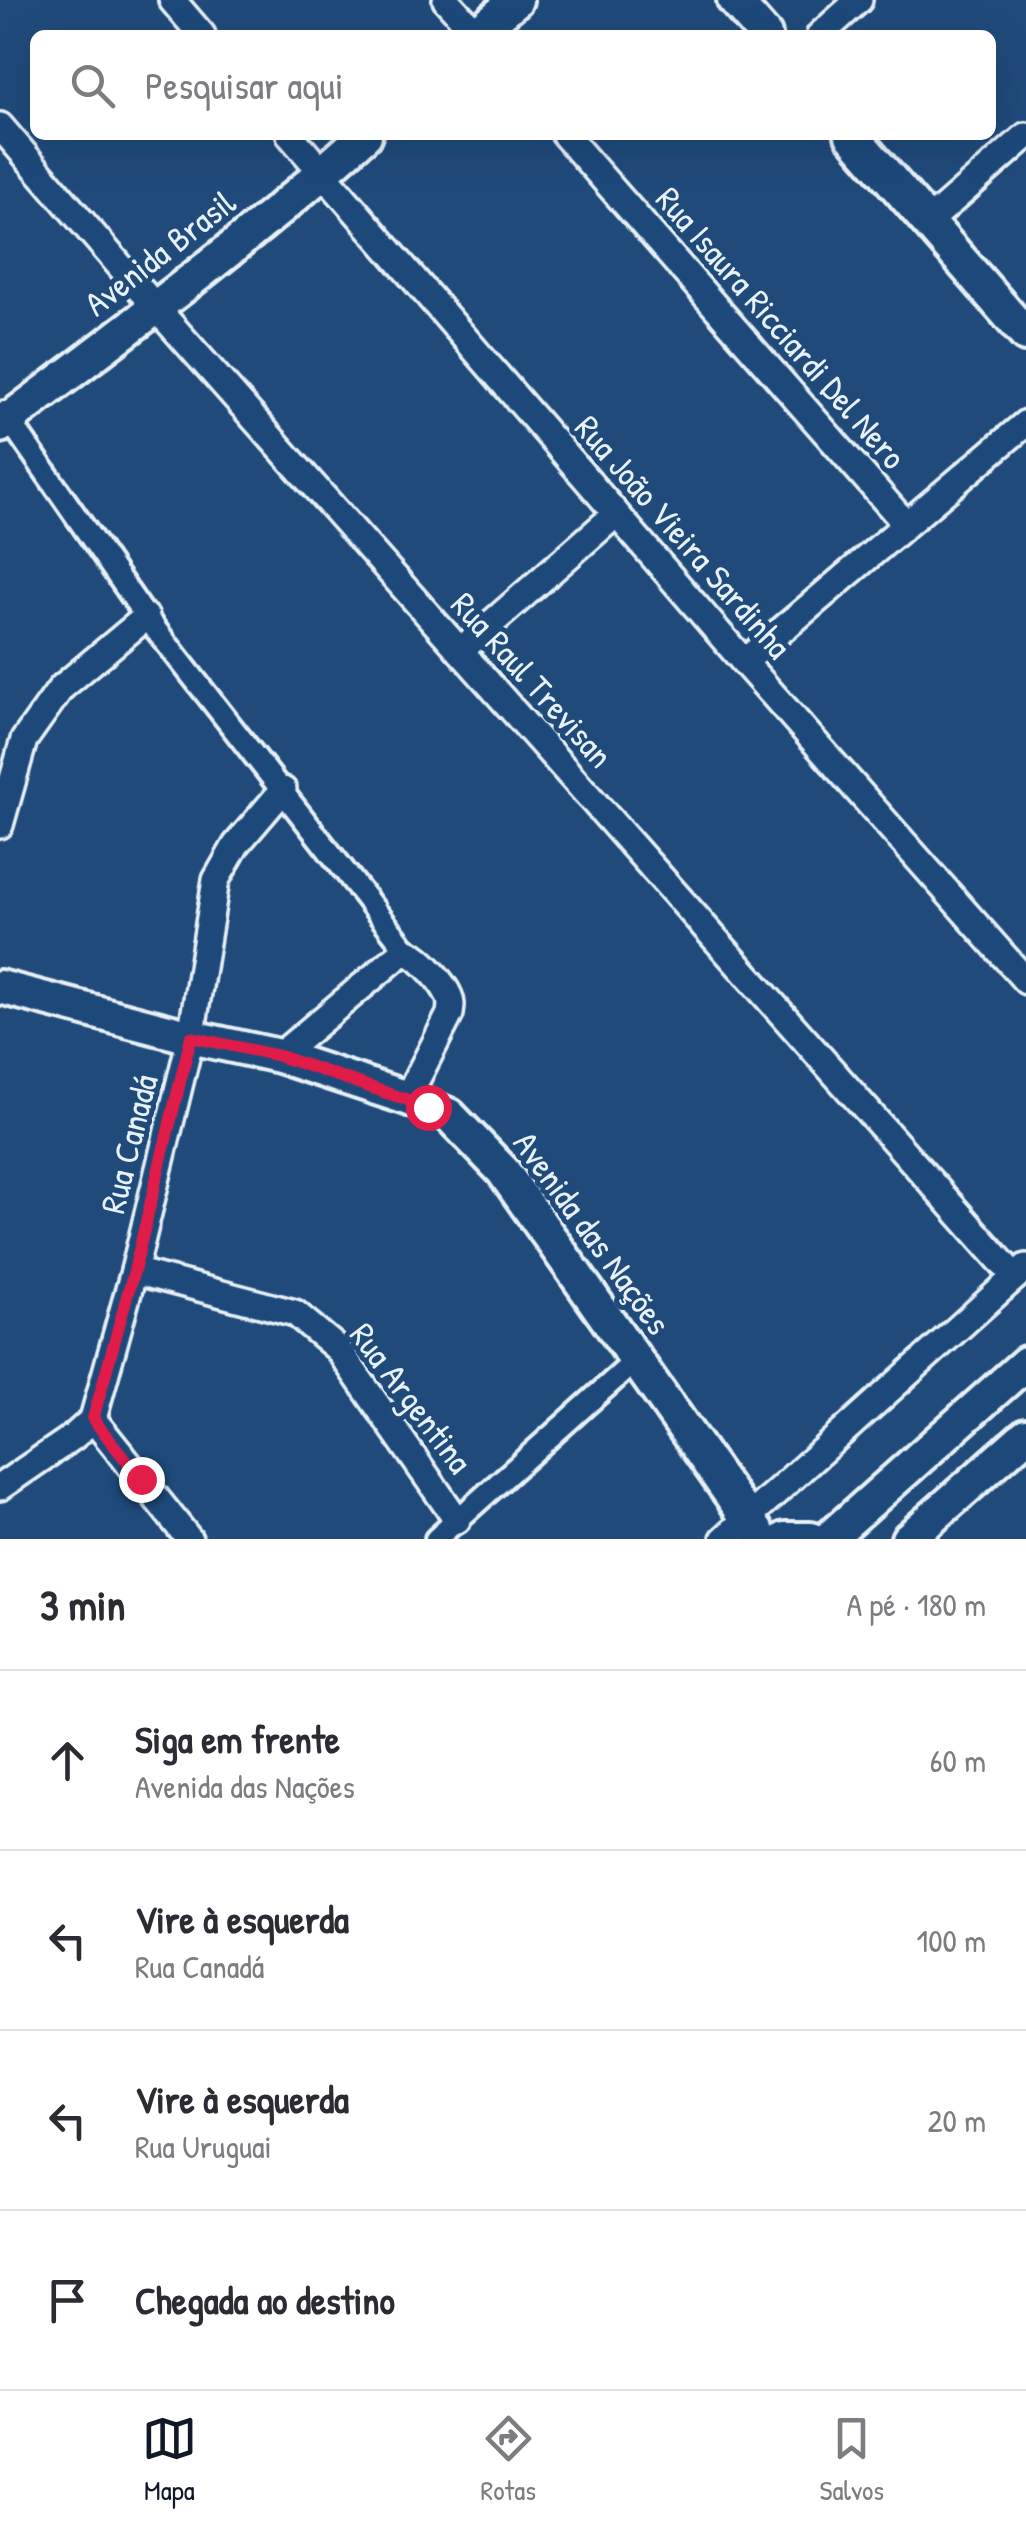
<!DOCTYPE html>
<html lang="pt">
<meta charset="utf-8">
<style>
:root{--surface:#fff;--page:#f2f2f3;--text:#2b2b33;--muted:#7c7c81;--line:#e1e1e2;--accent:#111827}
body{margin:0;font-family:"Patrick Hand",sans-serif;background:var(--page);color:var(--text)}
.stop{position:absolute;width:30px;height:30px;margin:-22px;border:8px solid #e11d48;border-radius:50%;background:#fff}
.stop.end{background:#e11d48;border-color:#fff;box-shadow:0 2px 10px #0008}
.list{margin:0;padding:0;list-style:none}
h2{display:flex;justify-content:space-between;align-items:center;height:130px;margin:0;padding:0 40px;font-size:42px}
h2 small{font-size:32px;font-weight:400;color:var(--muted)}
.list li{display:grid;grid-template-columns:65px 1fr auto;gap:30px;align-items:center;box-sizing:border-box;height:180px;padding:0 40px;border-top:2px solid var(--line)}
.list b{display:block;font-size:38px;white-space:nowrap}
.list p{margin:0;font-size:32px;white-space:nowrap;color:var(--muted)}
.list em{font-size:32px;font-style:normal;color:var(--muted)}
.icon{flex:none;width:55px;height:55px;fill:none;stroke:currentColor;stroke-width:2;stroke-linecap:round;stroke-linejoin:round}
.map{position:relative;flex:none;width:1026px;height:1539px;overflow:hidden}
.search{position:absolute;background:var(--surface);box-shadow:0 10px 40px #0002;left:30px;right:30px;top:30px;height:110px;display:flex;align-items:center;gap:25px;box-sizing:border-box;padding:0 35px;border-radius:15px;color:var(--muted);font-size:38px}
.sheet{height:850px;background:var(--surface)}
nav{display:flex;justify-content:space-around;align-items:center;box-sizing:border-box;height:140px;border-top:2px solid var(--line);background:var(--surface);font-size:28px;color:var(--muted)}
nav a{display:grid;justify-items:center;gap:5px}
nav .on{color:var(--accent)}
.map>svg:first-child{display:block}
</style>
<div class="map">
<svg width="1026" height="1539" viewBox="0 0 1026 1539">
<rect width="100%" height="100%" fill="#1f4a7a"/>
<filter id="ink" filterUnits="userSpaceOnUse"><feTurbulence type="fractalNoise" baseFrequency=".01" numOctaves="2"/><feDisplacementMap in="SourceGraphic" scale="20" xChannelSelector="R" yChannelSelector="G"/><feConvolveMatrix kernelMatrix="1 2 1 2 8 2 1 2 1" color-interpolation-filters="sRGB"/></filter>
<g filter="url(#ink)">
<g fill="none" stroke-linecap="round" stroke-linejoin="round">
<g stroke="#e8f1f8" stroke-width="28">
<g id="pedestrian">
<path d="M4 412 146 617 408 952"/>
<path d="M436 1539 635 1361"/>
</g>
</g>
<g stroke="#e8f1f8" stroke-width="32">
<g id="minor">
<path d="M172 0 202 35"/>
<path d="M446 0 478 35"/>
<path d="M820 35 859 0"/>
<path d="M0 126 157 309 1015 1277"/>
<path d="M290 135 744 662 1026 981"/>
<path d="M565 135 905 523"/>
<path d="M928 222 1026 136"/>
<path d="M460 651 616 514"/>
<path d="M744 662 1026 423"/>
<path d="M0 825 24 740 61 688 146 617"/>
<path d="M279 1056 398 956 408 952C422 959 443 982 449 996 452 1003 451 1007 450 1014L407 1098"/>
<path d="M134 1271 295 1313 338 1349 457 1520"/>
<path d="M93 1419 189 1539"/>
<path d="M0 1487 73 1437 93 1419 134 1271 191 1037 216 880 236 845 283 790"/>
<path d="M724 1539 1026 1267"/>
</g>
</g>
<g stroke="#e8f1f8" stroke-width="40">
<g id="tertiary">
<path d="M734 0 765 35"/>
<path d="M475 35 516 0"/>
<path d="M852 135 1026 335"/>
<path d="M0 426C124 332 249 240 365 135"/>
<path d="M0 987 191 1037 279 1056 407 1098 449 1115 503 1171 762 1539"/>
<path d="M785 1539H811"/>
<path d="M828 1539 1026 1363"/>
<path d="M908 1539 1026 1435"/>
</g>
</g>
<use href="#pedestrian" stroke="#1f4a7a" stroke-width="20"/>
<use href="#minor" stroke="#1f4a7a" stroke-width="25"/>
<use href="#tertiary" stroke="#1f4a7a" stroke-width="32"/>
</g>
</g>
<g fill="none" stroke-linecap="round" stroke-linejoin="round" filter="url(#ink)">
<path stroke="#e11d48" stroke-width="12" d="M141 1479 93 1419 134 1271 191 1037 279 1056 428 1107"/>
</g>
<g text-anchor="middle" stroke-width="10" stroke-linejoin="round" paint-order="stroke">
<g font-size="35" fill="#e8f1f8" stroke="#1f4a7a">
<text transform="translate(160 253) rotate(-38)" y="12">Avenida Brasil</text>
<text transform="translate(781 328) rotate(49)" y="12">Rua Isaura Ricciardi Del Nero</text>
<text transform="translate(683 537) rotate(49)" y="12">Rua João Vieira Sardinha</text>
<text transform="translate(532 680) rotate(48)" y="12">Rua Raul Trevisan</text>
<text transform="translate(129 1144) rotate(-76)" y="12">Rua Canadá</text>
<text transform="translate(592 1233) rotate(54)" y="12">Avenida das Nações</text>
<text transform="translate(411 1398) rotate(53)" y="12">Rua Argentina</text>
</g>
</g>
</svg>
<div class="stop" style="left:428px;top:1107px"></div>
<div class="stop end" style="left:141px;top:1479px"></div>
<div class="search"><svg class="icon" aria-label="search" viewBox="0 0 24 24"><circle cx="10" cy="10" r="6"/><path d="M15 15l6 6"/></svg>Pesquisar aqui</div>
</div>
<section class="sheet">
<h2>3 min<small>A pé · 180 m</small></h2>
<ul class="list">
<li><svg class="icon" aria-label="ahead" viewBox="0 0 24 24"><path d="M12 20V5M6 11l6-6 6 6"/></svg><div><b>Siga em frente</b><p>Avenida das Nações</p></div><em>60 m</em></li>
<li><svg class="icon" aria-label="left" viewBox="0 0 24 24"><path d="M17 20v-9H6M10 6l-5 5 5 5"/></svg><div><b>Vire à esquerda</b><p>Rua Canadá</p></div><em>100 m</em></li>
<li><svg class="icon" aria-label="left" viewBox="0 0 24 24"><path d="M17 20v-9H6M10 6l-5 5 5 5"/></svg><div><b>Vire à esquerda</b><p>Rua Uruguai</p></div><em>20 m</em></li>
<li><svg class="icon" aria-label="arrive" viewBox="0 0 24 24"><path d="M6 21V4h12l-3 4 3 4H6"/></svg><div><b>Chegada ao destino</b></div></li>
</ul>
</section>
<nav>
<a class="on"><svg class="icon" aria-label="map" viewBox="0 0 24 24"><path d="M3 6l6-2 6 2 6-2v14l-6 2-6-2-6 2zM9 4v14M15 6v14"/></svg>Mapa</a>
<a><svg class="icon" aria-label="directions" viewBox="0 0 24 24"><path d="M12 3l9 9-9 9-9-9zM9 14v-3h6M13 9l2 2-2 2"/></svg>Rotas</a>
<a><svg class="icon" aria-label="saved" viewBox="0 0 24 24"><path d="M7 4h10v16l-5-4-5 4z"/></svg>Salvos</a>
</nav>
